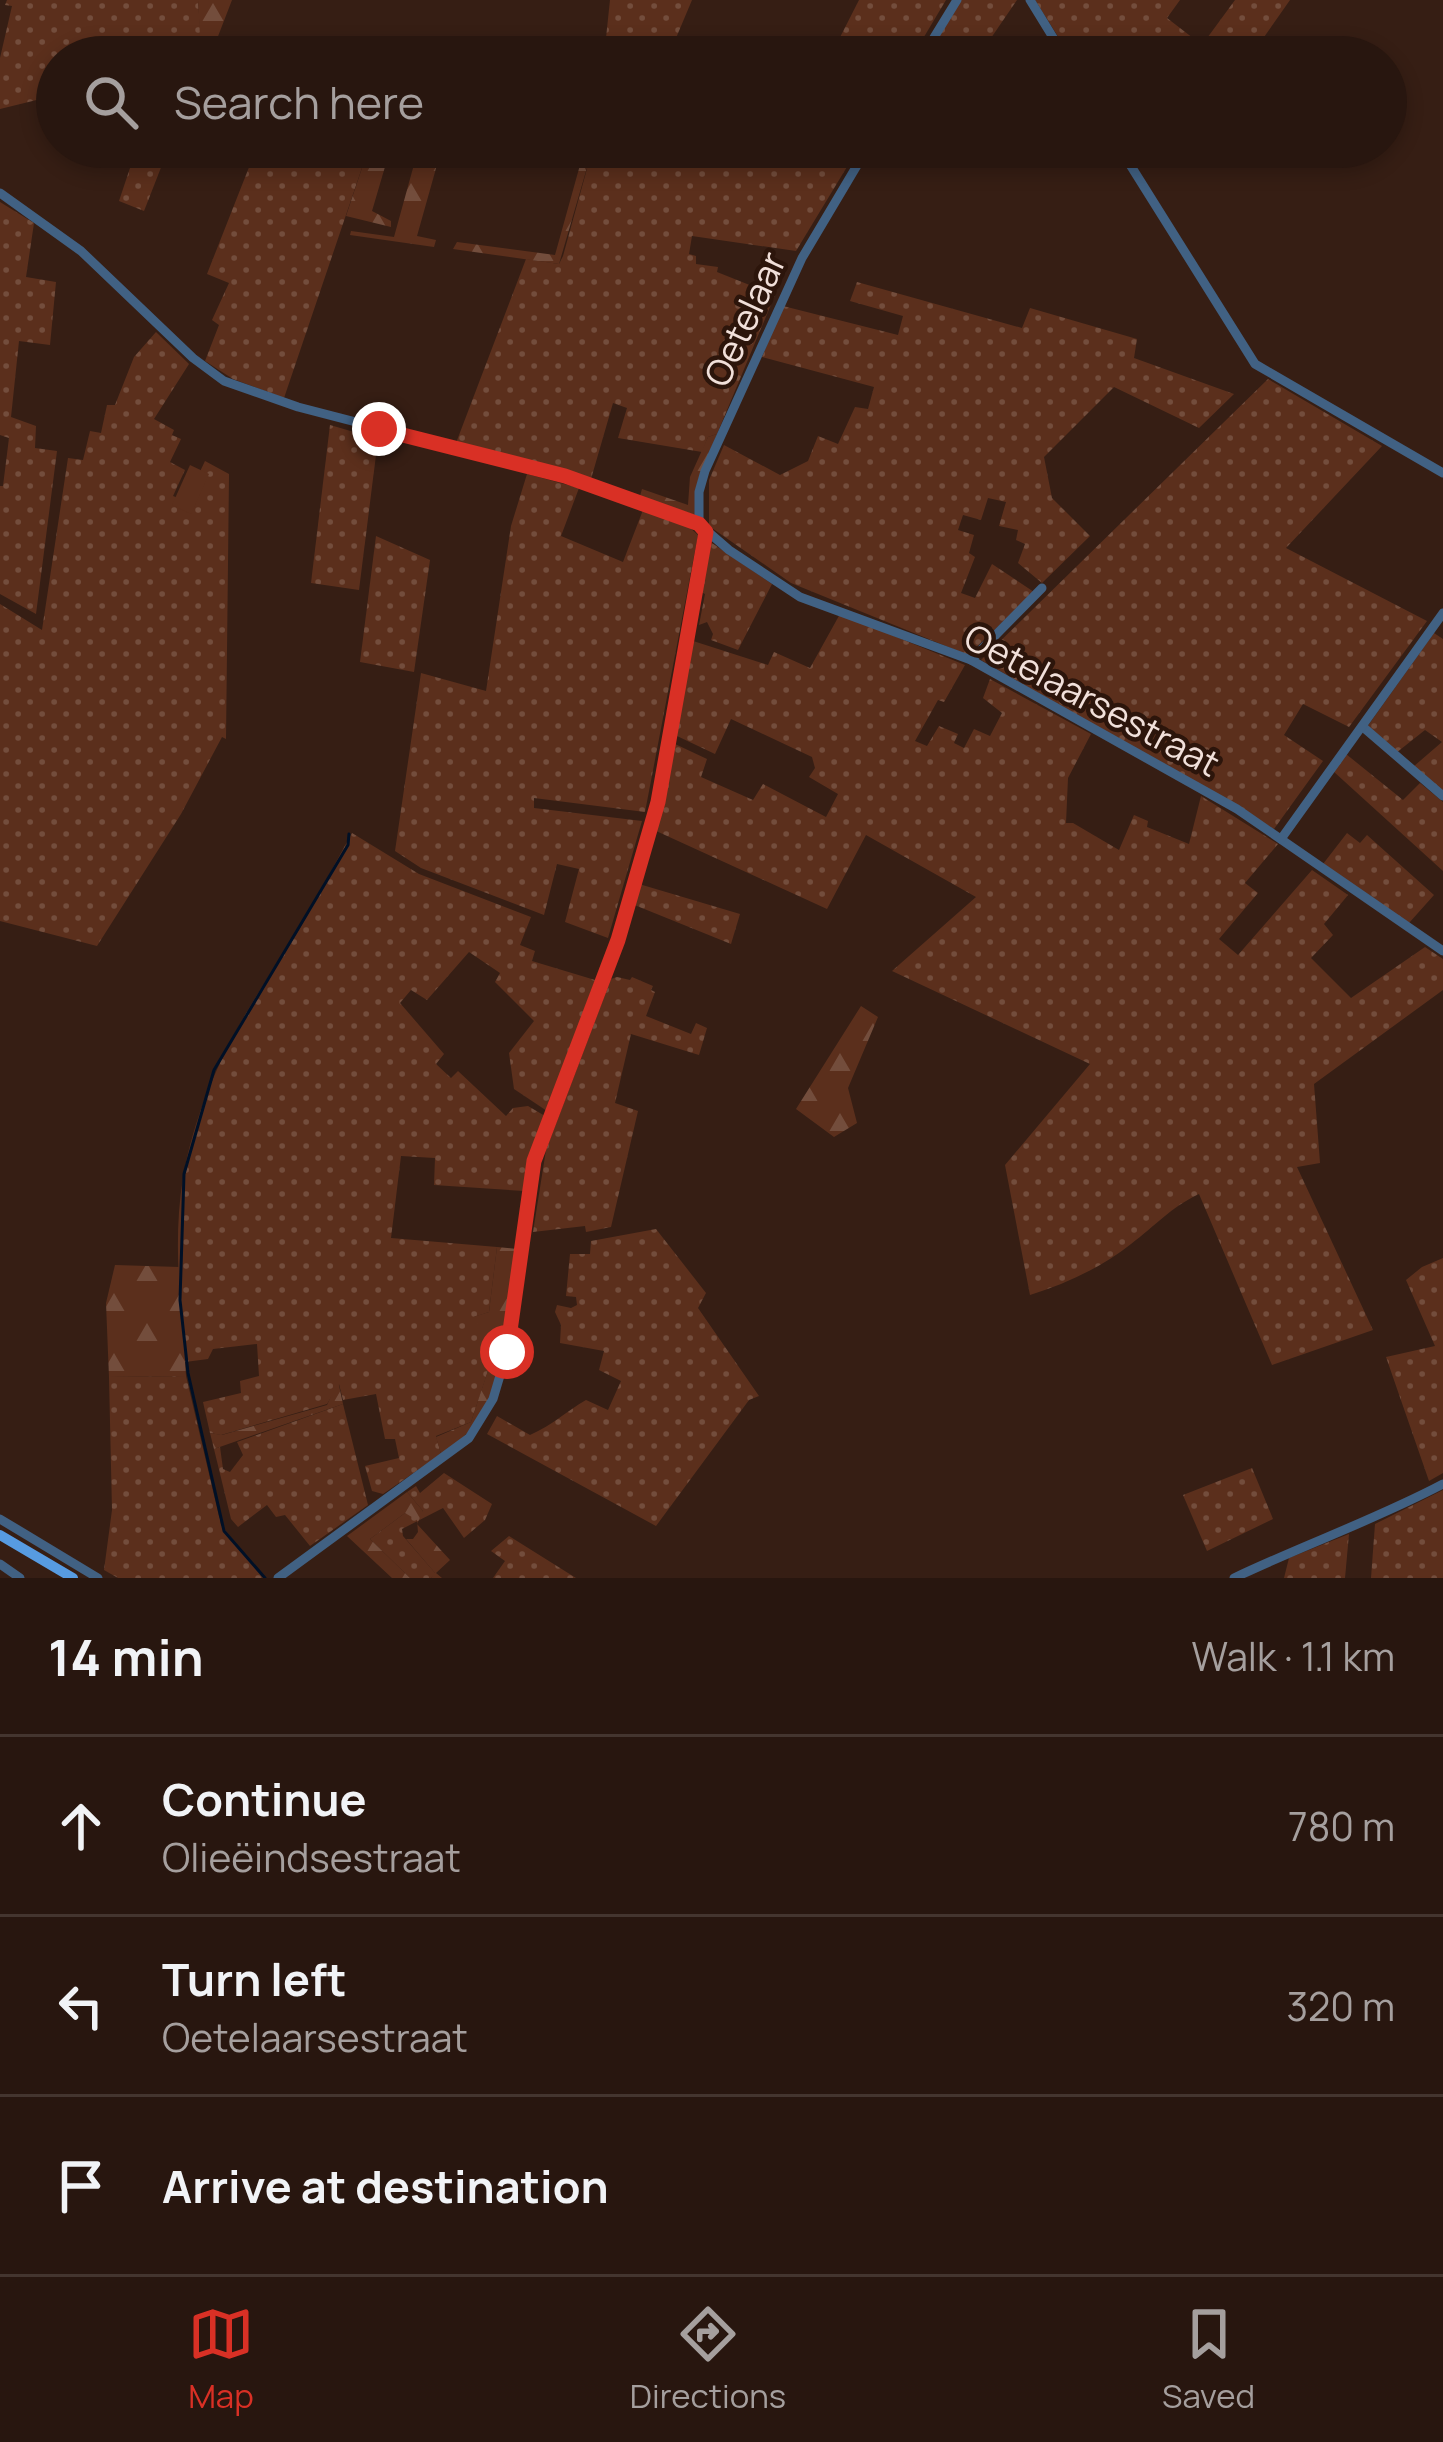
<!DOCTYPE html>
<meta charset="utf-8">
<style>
:root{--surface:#28160f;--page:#301f18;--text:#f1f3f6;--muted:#a59f9e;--line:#44352f;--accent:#d93025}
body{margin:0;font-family:Manrope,sans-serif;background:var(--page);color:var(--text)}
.stop{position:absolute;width:36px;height:36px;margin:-27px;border:9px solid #d93025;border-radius:50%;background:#fff}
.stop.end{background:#d93025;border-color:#fff;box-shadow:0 3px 12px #0008}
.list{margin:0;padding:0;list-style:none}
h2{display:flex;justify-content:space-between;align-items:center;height:156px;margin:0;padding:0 48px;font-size:51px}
h2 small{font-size:39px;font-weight:400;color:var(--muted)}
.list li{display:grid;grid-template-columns:78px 1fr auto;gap:36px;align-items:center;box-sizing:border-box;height:180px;padding:0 48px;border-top:3px solid var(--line)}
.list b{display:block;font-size:45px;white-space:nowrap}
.list p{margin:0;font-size:39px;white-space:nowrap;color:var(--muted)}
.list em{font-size:39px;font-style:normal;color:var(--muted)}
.icon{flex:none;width:66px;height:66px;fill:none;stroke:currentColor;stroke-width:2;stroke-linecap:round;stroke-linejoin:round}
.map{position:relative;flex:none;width:1443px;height:1578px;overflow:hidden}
.search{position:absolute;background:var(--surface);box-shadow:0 6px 18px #0003;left:36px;right:36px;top:36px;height:132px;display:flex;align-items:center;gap:30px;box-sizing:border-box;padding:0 42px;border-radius:66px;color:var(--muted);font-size:45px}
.sheet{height:696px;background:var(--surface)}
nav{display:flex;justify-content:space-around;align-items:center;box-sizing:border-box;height:168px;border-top:3px solid var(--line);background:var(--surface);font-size:33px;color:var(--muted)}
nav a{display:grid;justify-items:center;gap:6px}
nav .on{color:var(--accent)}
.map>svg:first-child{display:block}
</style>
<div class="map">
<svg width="1443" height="1578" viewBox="0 0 1443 1578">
<defs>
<pattern id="grass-dots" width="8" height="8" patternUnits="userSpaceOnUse" patternTransform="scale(3)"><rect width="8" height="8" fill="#5b2f1c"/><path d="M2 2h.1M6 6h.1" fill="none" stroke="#734d3c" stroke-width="1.8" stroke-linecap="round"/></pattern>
<pattern id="forest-firs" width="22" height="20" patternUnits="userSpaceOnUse" patternTransform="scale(3)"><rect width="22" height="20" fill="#5b2f1c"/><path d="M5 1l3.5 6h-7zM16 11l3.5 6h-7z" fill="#734d3c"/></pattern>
</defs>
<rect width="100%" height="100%" fill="#361e14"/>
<g fill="url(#grass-dots)">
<path d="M7 0H198L202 56 57 57V95L0 109V58L12 6 5 5Z"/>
<path d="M610 0H692L668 57H604Z"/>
<path d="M859 0H946L912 57H830Z"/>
<path d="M960 0H1017L978 57H926Z"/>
<path d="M1035 0H1180L1167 18 1202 45 1235 0H1290L1250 57H1216L1202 46 1194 57H1071Z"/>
<path d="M137 147H169L144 211 119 201Z"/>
<path d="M257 147H369L284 398 233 379 205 361 219 325 212 320 229 283 207 274Z"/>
<path d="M593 147H711L778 157 784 147H859L796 251 692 236 689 254 696 256V264L718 267 717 272 775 295 717 434 708 437 702 452 618 438 627 408 613 403 591 479 456 443 526 259 559 264 563 256Z"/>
<path d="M0 202 34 223 26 277 56 282 50 345 19 341 11 417 36 426 35 448 57 451 36 614 0 594V486H3L9 438 0 435Z"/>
<path d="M857 282 1022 328 1030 308 1137 339 1134 358 1234 394 1199 428 1114 387 1044 457 1052 498 1090 536 1042 583 1018 563 1025 544 1016 540 1018 530 999 526 1006 502 988 498 981 520 963 515 958 530 974 535 969 553 975 557 961 593 975 598 992 564 1034 592 968 655 791 583 709 526V480L724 445 780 475 808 461 818 436 838 444 855 407 868 409 874 387 762 357 783 306 898 335 903 316 850 301Z"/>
<path d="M156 332 189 364 154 419 174 430 172 435 181 439 170 462 185 470 173 496 186 501 205 461 229 474 226 739 222 737 181 814 97 946 0 921V604L42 630 68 458 83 460 90 431 101 433 107 405H115L134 357Z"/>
<path d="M1268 379 1382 446 1286 548 1427 621 1349 727 1303 704 1284 735 1323 761 1274 829 981 660Z"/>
<path d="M330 425 378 439 359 590 311 583Z"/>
<path d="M527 474 579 488 561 536 623 562 643 510 689 527 698 535 645 812 534 798V808L642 821 608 938 565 922 579 869 557 864 544 915 421 868 395 851 421 673 486 691 511 526Z"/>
<path d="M376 536 430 560 414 672 360 662Z"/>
<path d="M709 541 772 584 738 650 711 640 713 634 707 622 699 625 705 594 699 591Z"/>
<path d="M840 614 965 665 944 702 938 700 915 741 927 746 939 726 958 734 954 743 964 748 974 729 990 736 1002 713 983 698 990 679 1091 734 1068 778 1066 823H1073L1119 850 1134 815 1148 821 1147 827 1189 844 1201 796 1278 844 1245 883 1258 893 1219 939 1238 955 1312 870 1348 895 1324 924 1333 935 1311 958 1351 998 1425 947 1443 959V990L1314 1084 1320 1163 1297 1167 1373 1330 1272 1365 1199 1194C1171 1207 1155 1226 1131 1244 1102 1267 1066 1284 1030 1295L1005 1165 1090 1064 892 971 976 897 866 835 827 909 654 830 675 744 707 759 701 777 753 800 763 784 826 817 838 794 809 777 815 768 812 757 731 719 715 754 677 736 690 640 768 665 774 652 810 668Z"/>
<path d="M1434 633 1443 639V793L1413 767 1442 742 1425 730 1396 753 1367 727Z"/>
<path d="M1346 754 1403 800 1420 783 1443 802V871L1333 771Z"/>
<path d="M352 833 419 874 531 917 520 945 535 951 532 961 595 980 547 1111 514 1089 509 1053 534 1021 495 982 500 973 469 952 427 1000 411 990 400 1003 444 1054 436 1064 451 1078 458 1071 506 1116 513 1108 528 1106 545 1116 530 1157 524 1191 434 1185 435 1158 401 1156 391 1238 497 1247 489 1312 474 1317 506 1346 505 1355 494 1353 471 1422 436 1436 441 1454 383 1494 372 1491 365 1466 399 1458 395 1439H385L376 1394 343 1400 339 1384 327 1404 221 1435 210 1433 203 1402 241 1393 240 1381 259 1376 257 1344 213 1349 208 1359 185 1362C180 1301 173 1238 183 1178 197 1099 234 1027 279 961 307 921 328 875 352 833Z"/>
<path d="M1347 833 1360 843 1367 835 1434 895 1409 923 1323 864Z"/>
<path d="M639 884 740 914 731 944 632 904Z"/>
<path d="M617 977 630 980 632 977 653 986 651 990 655 992 646 1016 691 1034 696 1023 707 1028 699 1055 631 1034 615 1103 638 1111 611 1227 586 1232 585 1226 533 1232 546 1150 611 979Z"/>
<path d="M656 1229 706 1293 698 1308 759 1396 749 1400 656 1526 487 1434 497 1416 530 1435C553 1425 565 1412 586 1400L608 1410 621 1381 599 1370 604 1351 560 1343 561 1325 555 1312 557 1305 571 1308 577 1305 576 1297 566 1296 570 1254H590L591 1241Z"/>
<path d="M1443 1258V1473L1429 1481 1386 1357 1435 1346 1406 1280 1422 1267Z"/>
<path d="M186 1376 221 1525 264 1578H118L104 1570 112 1510 109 1377Z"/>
<path d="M343 1404 368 1505 310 1546 285 1515 276 1517 267 1505 238 1527 231 1519 214 1449 220 1447 223 1469 230 1472 243 1455 237 1442Z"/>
<path d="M1252 1468 1273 1519 1207 1551 1183 1495Z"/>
<path d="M444 1473 492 1504 485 1520 464 1538 443 1508 402 1529 403 1536 436 1574 431 1578H410L370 1539 405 1513 417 1517 423 1511 407 1492 416 1486 420 1493Z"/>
<path d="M1443 1490V1578H1371L1375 1524Z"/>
<path d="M1349 1534 1345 1578H1284L1289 1558Z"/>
<path d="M509 1536 576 1578H493L505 1561 491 1551Z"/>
</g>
<g fill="url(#forest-firs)">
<path d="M198 0H232L210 57H197L201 55Z"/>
<path d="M369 147H400L396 158 387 160 372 211 391 221V227L346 216Z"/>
<path d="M433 147H442L417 236 436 240 434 247 350 235 351 231 394 237 418 150 431 153Z"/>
<path d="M585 147H593L559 264 453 249 457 242 555 255Z"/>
<path d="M717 434 698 480 695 515 640 496 642 489 688 505 690 477 708 437Z"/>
<path d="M861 1006 878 1017 848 1088 857 1123 834 1137 796 1109Z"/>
<path d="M497 1247 517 1249 506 1346 492 1342 473 1317 489 1312Z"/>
<path d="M115 1265 179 1267 186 1376 109 1377 106 1303Z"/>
<path d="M494 1352 505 1355C495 1404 482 1426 441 1454L436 1437 471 1422Z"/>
<path d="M338 1381 343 1404 214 1449 210 1433 222 1435 327 1405Z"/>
<path d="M407 1492 423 1511 417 1524 450 1560 436 1573 442 1578H431L435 1573 406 1539H413L418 1532 417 1520 405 1513 370 1539 410 1578H392L347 1536Z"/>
</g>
<path fill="#5b2f1c" d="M190 465 209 474 191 514 172 505Z"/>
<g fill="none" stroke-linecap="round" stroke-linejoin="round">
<path stroke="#001026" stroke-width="3" d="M265 1578 224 1531 188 1373 180 1300 184 1174 214 1070 348 845 349 834"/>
<g stroke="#416183" stroke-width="9">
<path d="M1030 0 1065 57"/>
<path d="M922 57 957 0"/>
<path d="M1119 147 1255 364 1443 473"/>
<path d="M0 193 81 251 193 358 224 381 298 407 564 476 699 524 729 550 800 597 971 660 1237 809 1443 951"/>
<path d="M699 524V492L705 471 802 258 868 147"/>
<path d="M971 660 1042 588"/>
<path d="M1363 727 1443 796"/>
<path d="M1281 839 1443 613"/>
<path d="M0 1519 98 1578"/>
<path d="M0 1564 20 1578"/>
<path d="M278 1578 469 1438 493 1399 507 1352 534 1161 618 941 658 802 706 532"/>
<path d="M1234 1578C1303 1545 1375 1520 1443 1484"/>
</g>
<path stroke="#579be1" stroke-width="10" d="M0 1535 73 1578"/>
</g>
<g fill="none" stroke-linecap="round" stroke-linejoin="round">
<path stroke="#d93025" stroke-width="15" d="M379 429 565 476 699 524 706 532 658 802 618 940 534 1161 507 1352"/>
</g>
<g text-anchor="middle" stroke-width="9" stroke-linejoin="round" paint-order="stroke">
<g font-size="36" fill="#f1e0da" stroke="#2c150b">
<text transform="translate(745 319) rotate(-65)" y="13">Oetelaar</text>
<text transform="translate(1092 700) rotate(28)" y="13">Oetelaarsestraat</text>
</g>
</g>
</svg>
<div class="stop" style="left:507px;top:1352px"></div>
<div class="stop end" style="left:379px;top:429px"></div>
<div class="search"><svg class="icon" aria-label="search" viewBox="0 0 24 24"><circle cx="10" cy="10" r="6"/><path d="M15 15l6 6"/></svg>Search here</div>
</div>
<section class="sheet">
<h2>14 min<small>Walk · 1.1 km</small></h2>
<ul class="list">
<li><svg class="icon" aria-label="ahead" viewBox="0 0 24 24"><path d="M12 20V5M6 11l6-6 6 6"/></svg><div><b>Continue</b><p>Olieëindsestraat</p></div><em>780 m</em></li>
<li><svg class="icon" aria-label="left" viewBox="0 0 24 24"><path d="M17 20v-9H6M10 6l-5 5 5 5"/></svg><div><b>Turn left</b><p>Oetelaarsestraat</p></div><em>320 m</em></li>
<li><svg class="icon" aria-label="arrive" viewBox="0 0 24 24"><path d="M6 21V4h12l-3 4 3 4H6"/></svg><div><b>Arrive at destination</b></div></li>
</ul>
</section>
<nav>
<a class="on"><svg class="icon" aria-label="map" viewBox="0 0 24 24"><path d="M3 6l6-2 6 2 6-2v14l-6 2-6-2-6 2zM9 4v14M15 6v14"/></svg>Map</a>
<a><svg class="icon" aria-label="directions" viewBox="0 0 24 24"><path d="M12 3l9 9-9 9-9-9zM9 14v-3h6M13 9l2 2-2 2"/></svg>Directions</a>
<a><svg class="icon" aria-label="saved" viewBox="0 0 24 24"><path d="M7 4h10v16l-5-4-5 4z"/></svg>Saved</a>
</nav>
